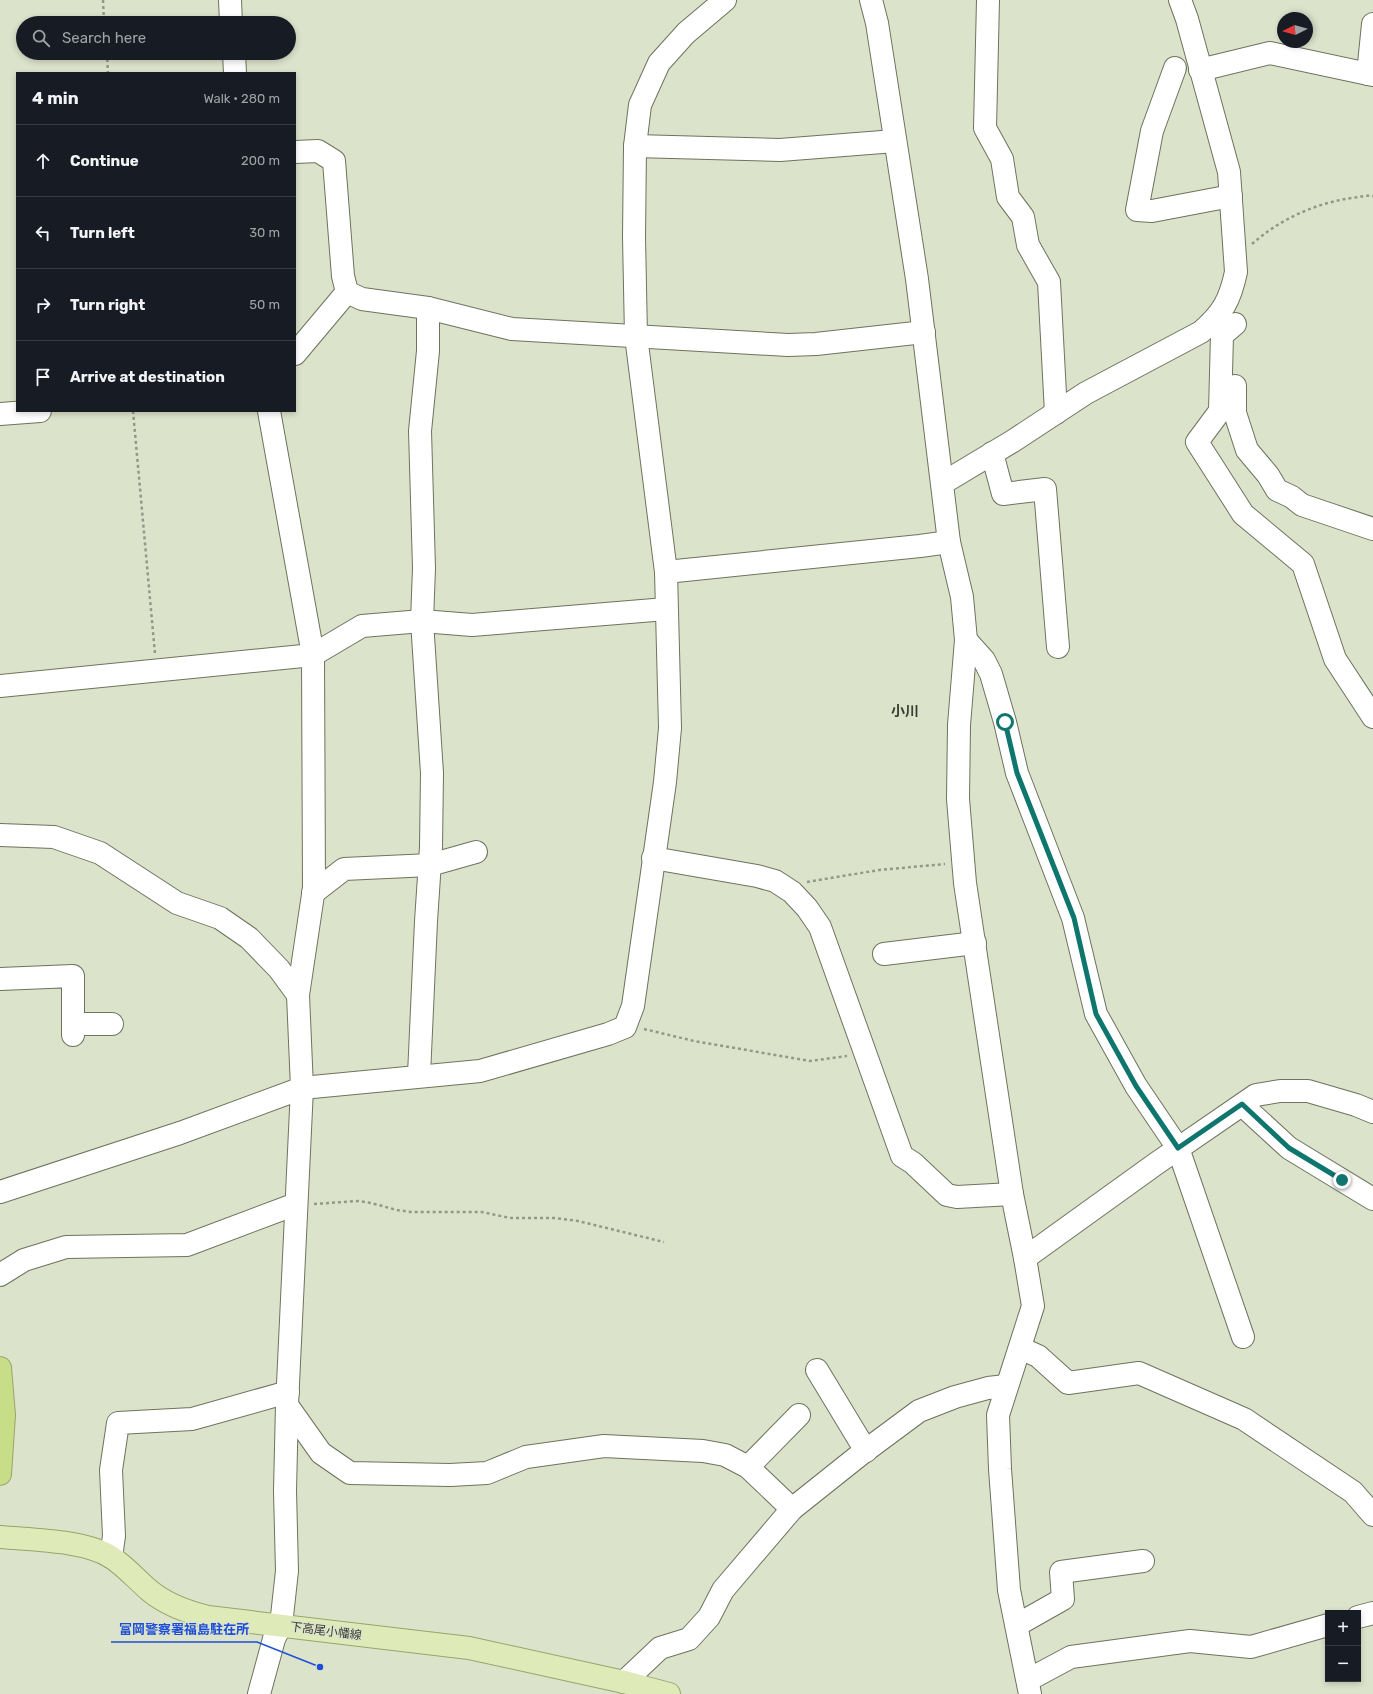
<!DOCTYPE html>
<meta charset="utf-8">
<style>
:root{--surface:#171b24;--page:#242831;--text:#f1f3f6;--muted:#9ea1a6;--line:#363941}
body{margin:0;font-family:Rubik,"Noto Sans JP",sans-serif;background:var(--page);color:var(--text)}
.controls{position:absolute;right:12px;bottom:12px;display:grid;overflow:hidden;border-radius:0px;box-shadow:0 2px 6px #0003}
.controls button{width:36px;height:36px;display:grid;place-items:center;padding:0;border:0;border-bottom:1px solid var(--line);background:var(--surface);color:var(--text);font:20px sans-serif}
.compass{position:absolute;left:1277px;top:12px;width:36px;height:36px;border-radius:50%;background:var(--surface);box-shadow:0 2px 6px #0003;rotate:264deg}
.stop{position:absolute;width:12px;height:12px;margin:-9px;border:3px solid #0f766e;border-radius:50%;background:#fff}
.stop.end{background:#0f766e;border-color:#fff;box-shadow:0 1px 4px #0008}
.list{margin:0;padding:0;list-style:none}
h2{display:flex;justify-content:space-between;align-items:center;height:52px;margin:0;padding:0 16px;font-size:17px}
h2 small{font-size:13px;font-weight:400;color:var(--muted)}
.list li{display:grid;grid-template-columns:26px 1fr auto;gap:12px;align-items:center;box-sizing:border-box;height:72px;padding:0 16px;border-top:1px solid var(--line)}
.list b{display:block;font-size:15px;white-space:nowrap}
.list em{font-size:13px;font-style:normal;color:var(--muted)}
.icon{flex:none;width:22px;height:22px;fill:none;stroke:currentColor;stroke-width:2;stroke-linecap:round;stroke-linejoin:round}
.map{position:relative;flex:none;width:1373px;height:1694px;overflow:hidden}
.search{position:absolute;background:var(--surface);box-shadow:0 2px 6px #0003;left:16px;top:16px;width:280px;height:44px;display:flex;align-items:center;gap:10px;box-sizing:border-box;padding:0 14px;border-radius:22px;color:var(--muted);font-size:15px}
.panel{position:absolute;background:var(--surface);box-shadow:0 2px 6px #0003;left:16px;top:72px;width:280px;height:340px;border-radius:0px}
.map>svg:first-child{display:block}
</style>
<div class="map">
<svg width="1373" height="1694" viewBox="0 0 1373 1694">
<rect width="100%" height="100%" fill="#dce3cb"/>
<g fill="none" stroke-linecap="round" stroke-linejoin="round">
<g stroke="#6d735d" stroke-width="24">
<g id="minor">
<path d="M230 0 231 23"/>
<path d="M871 0 877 23 917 279 949 542 962 597 966 640 959 725 958 799 965 883 1012 1194 1025 1258 1033 1306 998 1415 1000 1469 1009 1590 1030 1694"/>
<path d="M988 0 985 128 1002 159 1008 197 1023 217 1028 245 1049 282 1056 413"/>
<path d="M234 53 235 73"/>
<path d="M1175 68 1152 131 1137 210 1152 211 1231 196"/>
<path d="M1200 70 1270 53 1373 75"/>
<path d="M1368 74 1373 24"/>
<path d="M635 146 780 150 895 141"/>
<path d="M295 152 318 151 334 161 343 276 347 292 362 299 428 308 512 329 788 345 816 344 924 332"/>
<path d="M1235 324 1222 335 1220 411 1197 442 1243 514 1303 564 1335 659 1373 717"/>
<path d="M295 354 347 292"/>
<path d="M1235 386V413L1247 450 1268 475 1277 490 1292 497 1302 505 1373 529"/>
<path d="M0 414 40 411"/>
<path d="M992 453 1003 494 1045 489 1058 647"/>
<path d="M943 483 1013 441 1086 393 1201 332C1223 313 1230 300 1236 272L1229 172 1187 19 1180 0"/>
<path d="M666 572 920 546 949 542"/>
<path d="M966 640 984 660 991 674 1005 722 1017 773 1073 918 1096 1014 1136 1086 1178 1148 1243 1337"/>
<path d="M0 686 313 655 362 626 422 621 472 625 666 609"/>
<path d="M0 835 54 837 100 853 177 903 220 918 249 938 279 969 298 995"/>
<path d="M653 858 757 876 775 881 792 892 807 908 820 927 902 1156 913 1163 947 1195 957 1197 1012 1194"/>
<path d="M313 893 344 869 430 865 476 852"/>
<path d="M884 954 975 943"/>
<path d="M0 979 73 976V1035"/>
<path d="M73 1024H112"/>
<path d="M419 1075 426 921 431 847 432 773 422 621 424 568 420 431 428 351V308"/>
<path d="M1242 1105 1289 1148 1373 1199"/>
<path d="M0 1192 180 1133 302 1088 480 1071 608 1034 625 1027 633 1006 665 782 670 728 666 572 636 336 634 237 635 146 640 105 659 63 686 33 725 0"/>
<path d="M1025 1258 1157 1163 1256 1095 1280 1091H1308L1356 1105 1373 1112"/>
<path d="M0 1275 24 1260 66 1247 187 1245 296 1204"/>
<path d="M1020 1348 1038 1356 1068 1383 1139 1373 1244 1419 1353 1492 1373 1515"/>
<path d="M817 1370 866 1451"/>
<path d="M287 1405 321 1453 350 1473 450 1475 487 1473 526 1457 604 1446 703 1451 725 1455 748 1467 792 1509"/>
<path d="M748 1467 799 1415"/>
<path d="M111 1557 114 1536 111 1470 118 1423 192 1419 288 1392"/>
<path d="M1358 1617 1373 1613"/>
<path d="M1017 1625 1063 1599 1061 1572 1143 1561"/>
<path d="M1028 1680 1071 1657 1190 1641 1251 1647 1328 1625"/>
<path d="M624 1682 660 1648 689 1639 709 1617 723 1590 792 1509 861 1454 919 1411 955 1397 988 1388 1006 1386"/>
<path d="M259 1694 274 1639 281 1625 287 1571 285 1491 287 1405 302 1088 298 995 314 888 313 655 269 411"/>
</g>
</g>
<g stroke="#97a56b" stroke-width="24">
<path id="major" d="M0 1537C31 1540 84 1540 111 1557 125 1566 137 1580 150 1591 167 1605 187 1612 208 1617L469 1648 624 1682 669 1694"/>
</g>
<g stroke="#97a56b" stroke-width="24">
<path id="highway" d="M0 1368 4 1415 0 1474"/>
</g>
<g stroke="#939887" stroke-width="2.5" stroke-dasharray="3 3" stroke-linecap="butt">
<path d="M103 0 104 23"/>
<path d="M107 53 108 73"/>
<path d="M1252 244C1279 220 1315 203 1352 198 1359 197 1366 195 1373 196"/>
<path d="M133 411 155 654"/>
<path d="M807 882 879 870 945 864"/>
<path d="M644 1029 694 1041 810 1061 847 1056"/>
<path d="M314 1204 358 1201 371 1203 397 1210 411 1212H482L510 1218H555L578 1221 664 1242"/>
</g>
<use href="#minor" stroke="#fff" stroke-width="22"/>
<use href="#major" stroke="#deebb8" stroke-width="22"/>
<use href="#highway" stroke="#c8dd88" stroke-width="22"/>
</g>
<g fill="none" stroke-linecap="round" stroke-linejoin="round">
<path stroke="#0f766e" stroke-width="5" d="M1005 722 1017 773 1074 918 1096 1014 1136 1086 1178 1148 1242 1104 1289 1148 1342 1180"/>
</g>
<g text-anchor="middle" stroke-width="3" stroke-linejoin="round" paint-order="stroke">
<g font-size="12" fill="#3b3d34" stroke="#dce3cb">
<text transform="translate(326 1631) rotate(7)" y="4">下高尾小幡線</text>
</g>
<g font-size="14" font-weight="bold" fill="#3b3d34" stroke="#dce3cb">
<text x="905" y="716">小川</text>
</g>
</g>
<path fill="none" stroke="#1d4ed8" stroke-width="1.5" d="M320 1667L257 1642H111"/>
<circle fill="#1d4ed8" stroke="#dce3cb" stroke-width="1.5" cx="320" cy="1667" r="4"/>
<g font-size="13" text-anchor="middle" font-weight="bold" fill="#1d4ed8" stroke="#dce3cb" stroke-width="3" stroke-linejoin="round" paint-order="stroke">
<text x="184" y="1634">富岡警察署福島駐在所</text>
</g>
</svg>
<div class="controls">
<button>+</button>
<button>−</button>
</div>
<svg class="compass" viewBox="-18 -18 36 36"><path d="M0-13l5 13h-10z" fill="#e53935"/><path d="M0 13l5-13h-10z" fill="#9ea1a6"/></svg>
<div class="stop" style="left:1005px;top:722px"></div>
<div class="stop end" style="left:1342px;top:1180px"></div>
<div class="search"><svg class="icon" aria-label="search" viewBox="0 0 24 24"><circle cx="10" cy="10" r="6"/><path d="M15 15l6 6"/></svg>Search here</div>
<section class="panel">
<h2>4 min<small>Walk · 280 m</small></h2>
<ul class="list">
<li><svg class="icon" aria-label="ahead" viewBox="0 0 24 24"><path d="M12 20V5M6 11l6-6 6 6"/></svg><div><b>Continue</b></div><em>200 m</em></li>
<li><svg class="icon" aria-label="left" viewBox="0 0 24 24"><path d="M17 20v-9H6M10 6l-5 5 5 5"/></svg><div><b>Turn left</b></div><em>30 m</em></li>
<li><svg class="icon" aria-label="right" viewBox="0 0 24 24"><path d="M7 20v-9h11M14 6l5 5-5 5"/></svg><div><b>Turn right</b></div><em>50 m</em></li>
<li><svg class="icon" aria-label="arrive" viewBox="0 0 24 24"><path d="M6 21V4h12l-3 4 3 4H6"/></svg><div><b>Arrive at destination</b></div></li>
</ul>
</section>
</div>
